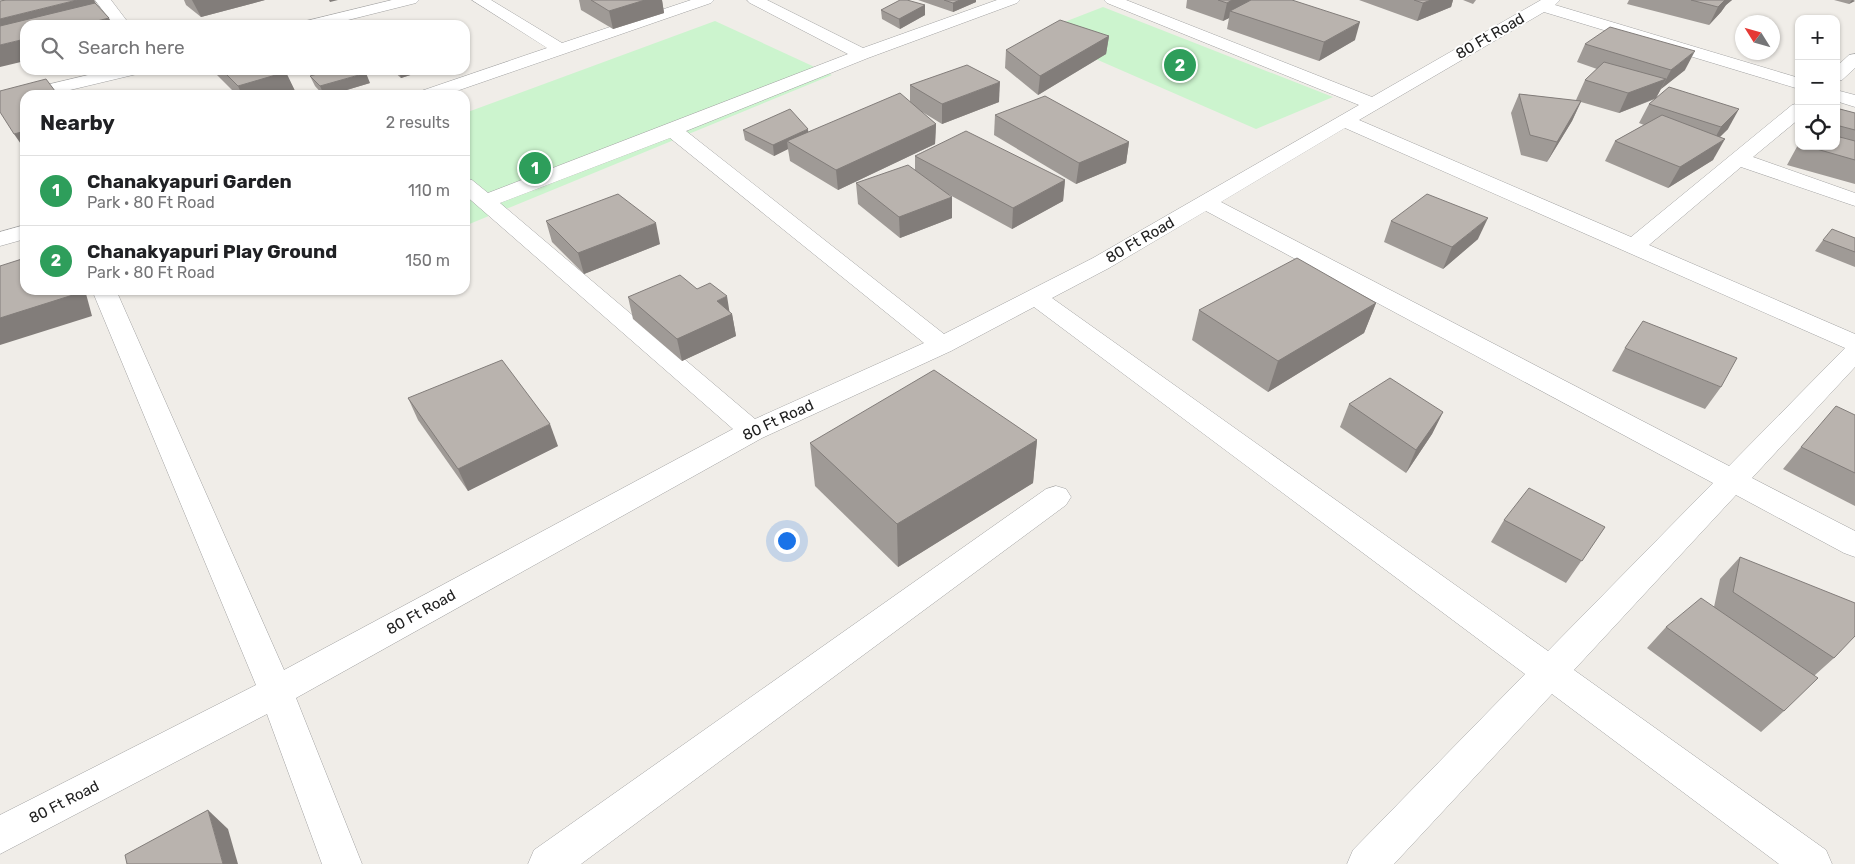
<!DOCTYPE html>
<meta charset="utf-8">
<style>
:root{--surface:#fff;--page:#f2f2f2;--text:#202124;--muted:#757577;--line:#e0e0e0;--accent:#b9191b}
body{margin:0;font-family:Rubik,sans-serif;background:var(--page);color:var(--text)}
.controls{position:absolute;right:15px;top:15px;display:grid;overflow:hidden;border-radius:10px;box-shadow:0 1px 4px #0004}
.controls button{width:45px;height:45px;display:grid;place-items:center;padding:0;border:0;border-bottom:1px solid var(--line);background:var(--surface);color:var(--text);font:25px sans-serif}
.compass{position:absolute;left:1735px;top:15px;width:45px;height:45px;border-radius:50%;background:var(--surface);box-shadow:0 1px 4px #0004;rotate:307deg}
.you{position:absolute;left:786px;top:540px;width:18px;height:18px;margin:-12px;border:4px solid #fff;border-radius:50%;background:#1a73e8;box-shadow:0 0 0 8px #1a73e833}
.badge{display:grid;place-items:center;width:32px;height:32px;border-radius:50%;background:var(--accent);color:#fff;font-size:16px;font-weight:700}
.pin{position:absolute;translate:-50% -50%;border:2px solid #fff;box-shadow:0 1px 5px #0006}
.list{margin:0;padding:0;list-style:none}
h2{display:flex;justify-content:space-between;align-items:center;height:65px;margin:0;padding:0 20px;font-size:21px}
h2 small{font-size:16px;font-weight:400;color:var(--muted)}
.list li{display:grid;grid-template-columns:32px 1fr auto;gap:15px;align-items:center;box-sizing:border-box;height:70px;padding:0 20px;border-top:1px solid var(--line)}
.list b{display:block;font-size:19px;white-space:nowrap}
.list p{margin:0;font-size:16px;white-space:nowrap;color:var(--muted)}
.list em{font-size:16px;font-style:normal;color:var(--muted)}
.icon{flex:none;width:28px;height:28px;fill:none;stroke:currentColor;stroke-width:2;stroke-linecap:round;stroke-linejoin:round}
.map{position:relative;flex:none;width:1855px;height:864px;overflow:hidden}
.search{position:absolute;background:var(--surface);box-shadow:0 1px 4px #0004;left:20px;top:20px;width:450px;height:55px;display:flex;align-items:center;gap:12px;box-sizing:border-box;padding:0 18px;border-radius:15px;color:var(--muted);font-size:19px}
.panel{position:absolute;background:var(--surface);box-shadow:0 1px 4px #0004;left:20px;top:90px;width:450px;height:205px;border-radius:15px}
.map>svg:first-child{display:block}
</style>
<div class="map">
<svg width="1855" height="864" viewBox="0 0 1855 864">
<rect width="100%" height="100%" fill="#f0ede8"/>
<g fill="#ccf4ce">
<path d="M1103 7 1333 97 1256 129 1036 33Z"/>
<path d="M715 21 832 75 467 225 465 223V113Z"/>
</g>
<g fill="none" stroke-linecap="round" stroke-linejoin="round">
<g stroke="#a2a2a2" stroke-width="1">
<g id="minor">
<path d="M95 0H111L130 25H114Z"/>
<path d="M392 0H419L416 3 328 25H300L302 22Z"/>
<path d="M472 0H491L562 43 691 0H714L711 3 445 95H418L421 91 547 48Z"/>
<path d="M747 0H767L863 48 997 0H1020L1017 3 868 58 686 131 944 334 1093 258 1359 105 1107 3 1104 0H1126L1372 97 1541 0H1560L1555 5 1799 78V89L1544 12 1359 120 1631 237 1792 105 1799 103V119L1753 157 1855 193V206L1741 167 1649 245 1855 334V367L1752 478 1855 531V557L1844 553 1736 495 1574 670 1826 850 1832 864H1779L1552 694 1394 864H1347L1353 850 1525 674 1034 307 951 351 762 438 296 698 362 864H322L267 714 0 854V815L256 685 92 290H116L284 670 733 429 465 195V178L472 180 488 193 848 54 750 3ZM1345 128 1845 348 1729 466 1221 202ZM670 138 924 343 755 419 500 203ZM1206 211 1713 483 1548 651 1052 298 1109 268Z"/>
<path d="M1855 54V68L1842 80 1836 81V67L1849 55Z"/>
<path d="M109 70H140L137 74 49 95H25V100L18 95 21 91Z"/>
<path d="M1836 90 1855 95V107L1836 101Z"/>
<path d="M25 225V239L0 246V232Z"/>
<path d="M1056 486 1066 489 1071 497 1066 505 581 864H528L534 850 1046 489Z"/>
</g>
</g>
<use href="#minor" fill="#fff" fill-rule="evenodd"/>
</g>
<g fill="#9f9a96">
<path d="M184 0H265L201 17 186 5Z"/>
<path d="M579 0H662L664 13 613 29 581 10Z"/>
<path d="M918 0H976V2L953 12Z"/>
<path d="M1187 0H1292L1355 40 1319 61 1227 29 1229 18 1223 21 1186 8Z"/>
<path d="M1359 0H1453L1451 7 1417 21Z"/>
<path d="M1463 0H1476L1473 4Z"/>
<path d="M1629 0H1732L1726 5 1721 12 1709 25 1627 4Z"/>
<path d="M1834 0H1855L1849 4Z"/>
<path d="M925 5V15L900 29 882 19 881 10Z"/>
<path d="M1109 36 1106 54 1038 95 1005 68 1006 50Z"/>
<path d="M1585 44 1685 70 1661 89 1656 98 1728 129 1719 137 1713 160 1668 188 1605 161 1615 141 1644 125 1639 123 1649 104 1655 99 1619 113 1581 102 1572 121 1547 162 1521 155 1511 113 1519 94 1579 101 1576 100 1585 80 1597 69 1577 62Z"/>
<path d="M212 70H284L295 91 282 95H237Z"/>
<path d="M392 70H426L401 78Z"/>
<path d="M310 76 370 83 330 95H323L315 86Z"/>
<path d="M910 85 999 102 942 124 919 110 936 124 935 144 838 190 790 161 788 149 774 156 745 140 743 130 808 132 910 102Z"/>
<path d="M1836 108 1855 113V184L1787 165 1799 143V146H1836Z"/>
<path d="M995 115 1129 142 1126 163 1076 184 994 135Z"/>
<path d="M915 156 1065 180 1063 201 1012 229 948 194 952 218 900 238 858 204 856 183 915 170Z"/>
<path d="M546 221 660 244 584 274 552 242Z"/>
<path d="M1391 221 1478 239 1443 269 1384 242Z"/>
<path d="M1855 238V267L1815 251 1823 240Z"/>
<path d="M697 289 732 314 736 336 682 361 633 319 628 297Z"/>
<path d="M1376 303 1364 333 1268 392 1192 340 1199 310Z"/>
<path d="M1625 348 1721 387 1705 409 1612 371Z"/>
<path d="M408 398 558 446 468 491 418 420Z"/>
<path d="M1349 404 1443 412 1432 434 1406 473 1340 427Z"/>
<path d="M1855 415V506L1783 469 1801 447Z"/>
<path d="M1037 440 1033 483 898 567 815 486 810 443Z"/>
<path d="M1504 520 1605 527 1566 583 1491 542Z"/>
<path d="M1740 557 1834 658 1815 675 1784 711 1761 732 1647 648 1666 627 1714 607 1720 579Z"/>
</g>
<g fill="#827d7a">
<path d="M77 0H94L102 14 0 40V19Z"/>
<path d="M192 0H265L201 17Z"/>
<path d="M329 0H338L330 2Z"/>
<path d="M645 0H662L664 13 613 29 609 11Z"/>
<path d="M960 0H976V2L953 12V3Z"/>
<path d="M1232 0H1263L1230 11 1229 18 1223 21 1227 3Z"/>
<path d="M1431 0H1453L1451 7 1417 21 1423 3Z"/>
<path d="M1725 0H1732L1726 5 1721 12 1709 25 1718 7Z"/>
<path d="M1852 0 1855 1 1849 4Z"/>
<path d="M925 5V15L900 29 899 19Z"/>
<path d="M109 18 112 25H81Z"/>
<path d="M1360 22 1355 40 1319 61 1324 42Z"/>
<path d="M1109 36 1106 54 1038 95 1040 76Z"/>
<path d="M25 39V61L0 67V45Z"/>
<path d="M1695 51 1685 70 1661 89 1671 70Z"/>
<path d="M398 70H426L401 78Z"/>
<path d="M286 72 295 91 282 95H242L238 86Z"/>
<path d="M366 73 370 83 330 95H324L320 86Z"/>
<path d="M1666 79 1656 98 1619 113 1628 93Z"/>
<path d="M1000 82 999 102 942 124V104Z"/>
<path d="M1581 101 1572 121 1547 162 1557 142Z"/>
<path d="M1739 109 1728 129 1710 147 1721 127Z"/>
<path d="M936 124 935 144 838 190 836 170Z"/>
<path d="M808 129 809 140 787 141 788 149 774 156 773 145Z"/>
<path d="M25 131V150L14 134Z"/>
<path d="M1725 139 1713 160 1668 188 1680 167Z"/>
<path d="M1129 142 1126 163 1076 184 1079 163Z"/>
<path d="M1065 180 1063 201 1012 229 1013 208Z"/>
<path d="M952 197V218L900 238 899 217Z"/>
<path d="M1488 218 1478 239 1443 269 1452 247Z"/>
<path d="M656 223 660 244 584 274 578 253Z"/>
<path d="M75 290H85L92 316 0 345V318Z"/>
<path d="M727 296 730 315 732 314 736 336 682 361 677 339 717 301Z"/>
<path d="M1376 303 1364 333 1268 392 1278 361Z"/>
<path d="M1443 412 1432 434 1406 473 1416 450Z"/>
<path d="M550 424 558 446 468 491 458 469Z"/>
<path d="M1037 440 1033 483 898 567 897 524Z"/>
<path d="M208 810 228 829 238 864H223Z"/>
</g>
<g fill="#b9b3ae" stroke="#827d7a">
<path d="M6 0H77L0 19V1Z"/>
<path d="M591 0H645L609 11Z"/>
<path d="M900 0H907L925 5 899 19 881 10Z"/>
<path d="M944 0H960L953 3Z"/>
<path d="M1218 0H1232L1227 3Z"/>
<path d="M1251 0H1292L1360 22 1324 42 1230 11Z"/>
<path d="M1414 0H1431L1423 3Z"/>
<path d="M1691 0H1725L1718 7Z"/>
<path d="M95 3 109 18 81 25H25V39L0 45V26Z"/>
<path d="M1060 20 1109 36 1040 76 1006 50Z"/>
<path d="M1610 27 1695 51 1671 70 1585 44Z"/>
<path d="M1604 62 1666 79 1628 93 1585 80Z"/>
<path d="M967 65 1000 82 942 104 910 85Z"/>
<path d="M222 70H284L286 72 238 86Z"/>
<path d="M331 70H362L366 73 320 86 310 76Z"/>
<path d="M46 79 58 95H25V131L14 134 0 112V91Z"/>
<path d="M1669 87 1739 109 1721 127 1649 104Z"/>
<path d="M900 93 936 124 836 170 787 141Z"/>
<path d="M1519 94 1581 101 1557 142 1530 135Z"/>
<path d="M1045 96 1129 142 1079 163 995 115Z"/>
<path d="M1836 108 1855 113V130L1836 125Z"/>
<path d="M790 109 808 129 773 145 743 130Z"/>
<path d="M1662 115 1725 139 1680 167 1615 141Z"/>
<path d="M966 131 1065 180 1013 208 915 156Z"/>
<path d="M1836 136 1855 141V160L1806 146H1836Z"/>
<path d="M908 165 952 197 899 217 856 183Z"/>
<path d="M618 194 656 223 578 253 546 221Z"/>
<path d="M1427 194 1488 218 1452 247 1391 221Z"/>
<path d="M1832 229 1855 238V252L1823 240Z"/>
<path d="M25 258V290H75L76 294 0 318V266Z"/>
<path d="M1297 258 1376 303 1278 361 1199 310Z"/>
<path d="M680 275 697 289 710 283 727 296 717 301 732 314 677 339 628 297Z"/>
<path d="M1643 321 1737 358 1721 387 1625 348Z"/>
<path d="M502 360 550 424 458 469 408 398Z"/>
<path d="M934 370 1037 440 897 524 810 443Z"/>
<path d="M1390 378 1443 412 1416 450 1349 404Z"/>
<path d="M1836 406 1855 415V473L1801 447Z"/>
<path d="M1529 488 1605 527 1582 561 1504 520Z"/>
<path d="M1740 557 1855 603V636L1834 658 1733 592Z"/>
<path d="M1701 598 1818 678 1784 711 1666 627Z"/>
<path d="M208 810 223 864H127L125 855Z"/>
</g>
<g text-anchor="middle" stroke-width="4" stroke-linejoin="round" paint-order="stroke">
<g font-size="15" fill="#212121" stroke="#fff">
<text transform="translate(1490 36) rotate(-30)" y="5">80 Ft Road</text>
<text transform="translate(1140 240) rotate(-30)" y="5">80 Ft Road</text>
<text transform="translate(778 420) rotate(-25)" y="5">80 Ft Road</text>
<text transform="translate(421 612) rotate(-29)" y="5">80 Ft Road</text>
<text transform="translate(64 802) rotate(-27)" y="5">80 Ft Road</text>
</g>
</g>
</svg>
<div class="controls">
<button>+</button>
<button>−</button>
<button><svg class="icon" aria-label="locate" viewBox="0 0 24 24"><circle cx="12" cy="12" r="6"/><path d="M12 2v4M12 18v4M2 12h4M18 12h4"/></svg></button>
</div>
<svg class="compass" viewBox="-18 -18 36 36"><path d="M0-13l5 13h-10z" fill="#e53935"/><path d="M0 13l5-13h-10z" fill="#757577"/></svg>
<div class="you"></div>
<div class="pin badge" style="left:535px;top:168px;background:#2e9e5b">1</div>
<div class="pin badge" style="left:1180px;top:65px;background:#2e9e5b">2</div>
<div class="search"><svg class="icon" aria-label="search" viewBox="0 0 24 24"><circle cx="10" cy="10" r="6"/><path d="M15 15l6 6"/></svg>Search here</div>
<section class="panel">
<h2>Nearby<small>2 results</small></h2>
<ul class="list">
<li><span class="badge" style="background:#2e9e5b">1</span><div><b>Chanakyapuri Garden</b><p>Park · 80 Ft Road</p></div><em>110 m</em></li>
<li><span class="badge" style="background:#2e9e5b">2</span><div><b>Chanakyapuri Play Ground</b><p>Park · 80 Ft Road</p></div><em>150 m</em></li>
</ul>
</section>
</div>
